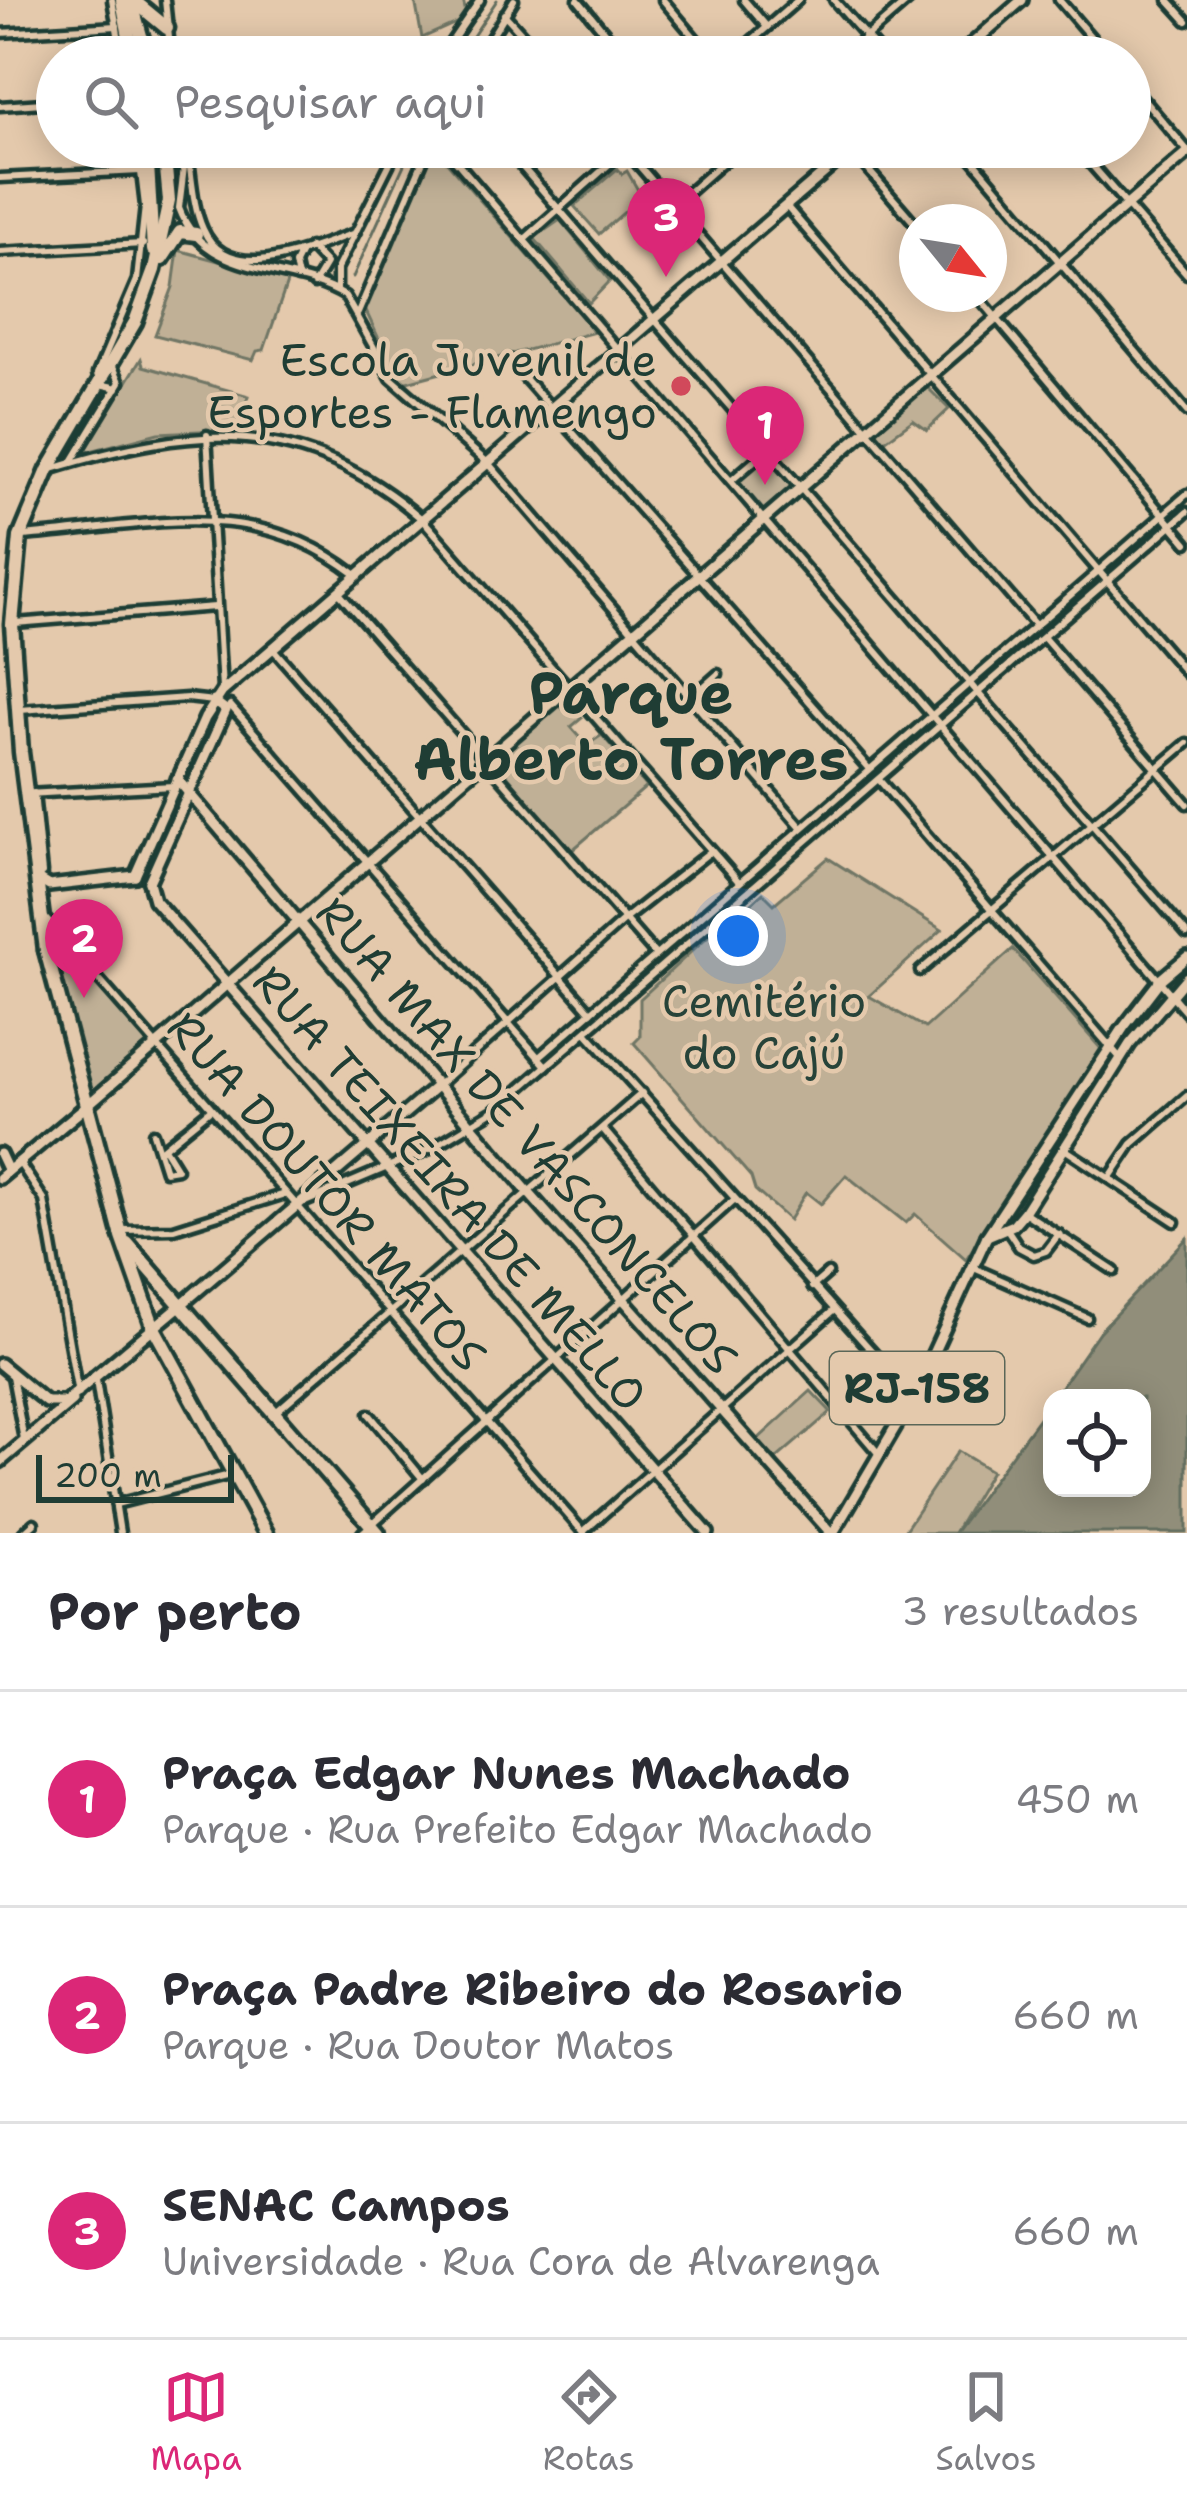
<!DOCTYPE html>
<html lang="pt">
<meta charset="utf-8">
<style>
:root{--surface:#fff;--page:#f2f2f3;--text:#2b2b33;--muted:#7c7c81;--line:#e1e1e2;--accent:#db2777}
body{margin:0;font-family:"Shantell Sans",sans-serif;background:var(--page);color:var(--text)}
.controls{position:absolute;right:36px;bottom:36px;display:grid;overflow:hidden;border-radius:24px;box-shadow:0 6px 30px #0003}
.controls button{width:108px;height:108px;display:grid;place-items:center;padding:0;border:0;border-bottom:3px solid var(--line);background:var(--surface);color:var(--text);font:60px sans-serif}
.compass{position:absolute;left:899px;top:204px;width:108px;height:108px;border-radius:50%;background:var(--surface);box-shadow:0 6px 30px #0003;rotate:120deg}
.scale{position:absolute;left:36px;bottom:30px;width:198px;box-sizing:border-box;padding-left:12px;border:6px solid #1f3d34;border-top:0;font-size:33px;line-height:42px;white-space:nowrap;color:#1f3d34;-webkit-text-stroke:9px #e4c9ac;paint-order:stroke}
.you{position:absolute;left:738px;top:936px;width:42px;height:42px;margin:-30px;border:9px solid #fff;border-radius:50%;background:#1a73e8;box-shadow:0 0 0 18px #1a73e833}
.badge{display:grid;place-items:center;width:78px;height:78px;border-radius:50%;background:var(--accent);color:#fff;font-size:39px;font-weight:700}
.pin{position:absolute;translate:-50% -99px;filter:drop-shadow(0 3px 6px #0008)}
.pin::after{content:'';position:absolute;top:63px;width:42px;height:36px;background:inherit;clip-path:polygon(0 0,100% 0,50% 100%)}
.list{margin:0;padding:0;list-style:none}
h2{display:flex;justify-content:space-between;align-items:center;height:156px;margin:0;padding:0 48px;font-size:51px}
h2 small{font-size:39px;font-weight:400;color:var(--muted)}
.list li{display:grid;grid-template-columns:78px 1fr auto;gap:36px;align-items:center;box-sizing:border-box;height:216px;padding:0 48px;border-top:3px solid var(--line)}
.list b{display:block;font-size:45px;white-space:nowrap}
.list p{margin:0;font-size:39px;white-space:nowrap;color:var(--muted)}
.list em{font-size:39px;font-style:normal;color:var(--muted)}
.icon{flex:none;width:66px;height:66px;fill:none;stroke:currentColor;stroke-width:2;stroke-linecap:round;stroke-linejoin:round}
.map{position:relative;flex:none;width:1187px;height:1533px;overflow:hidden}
.search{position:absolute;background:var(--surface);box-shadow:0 6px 30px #0003;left:36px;right:36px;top:36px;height:132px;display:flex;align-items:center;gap:30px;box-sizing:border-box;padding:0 42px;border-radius:66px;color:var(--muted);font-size:45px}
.sheet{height:804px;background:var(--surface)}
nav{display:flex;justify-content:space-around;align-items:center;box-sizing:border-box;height:168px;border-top:3px solid var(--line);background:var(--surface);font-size:33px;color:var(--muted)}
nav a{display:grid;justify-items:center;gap:6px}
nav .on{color:var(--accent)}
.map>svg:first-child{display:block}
</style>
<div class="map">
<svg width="1187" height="1533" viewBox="0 0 1187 1533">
<rect width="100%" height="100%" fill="#e4c9ac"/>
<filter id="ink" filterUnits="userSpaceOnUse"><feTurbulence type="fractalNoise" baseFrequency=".00833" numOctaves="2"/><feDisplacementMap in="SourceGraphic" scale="24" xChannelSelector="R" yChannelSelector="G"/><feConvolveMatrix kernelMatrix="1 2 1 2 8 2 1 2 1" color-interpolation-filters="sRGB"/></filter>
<g filter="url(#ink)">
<g fill="#c0b096" stroke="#707665" stroke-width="3">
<path d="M415 0H463L467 18 422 38Z"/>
<path d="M432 151 445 160 595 332 403 383 397 378 364 307Z"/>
<path d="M617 169 622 174 627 171 642 197 599 234 574 206Z"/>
<path d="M560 220 610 281 589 303 534 238Z"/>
<path d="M178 250 288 280 264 350 257 351 253 360 155 335 173 287Z"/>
<path d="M141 359 143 366 249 396 240 429 158 433 83 453Z"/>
<path d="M926 386 949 409 927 430 913 420 882 443 874 433Z"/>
<path d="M766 453 796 488 764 516 733 481Z"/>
<path d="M558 705 565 710 570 706 582 718 571 727 587 745 602 735 646 787 570 852 494 759Z"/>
<path d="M828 858 942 930 869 996 925 1028 1013 949 1102 1050 966 1259 915 1214 906 1223 846 1175 821 1204 806 1192 789 1220 755 1190 751 1177 634 1043 640 1037V999L731 915 736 917 763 893 774 904Z"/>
<path d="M54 949H63L148 1043 87 1096 49 954Z"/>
<path d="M811 1391 831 1412 776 1459 757 1440Z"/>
<path d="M958 1451 991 1471 954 1533H903Z"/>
</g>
<path fill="#918e7a" stroke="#636e5e" stroke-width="3" d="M1187 1238V1533H954L1052 1400V1488H1142V1398H1053L1099 1332Z"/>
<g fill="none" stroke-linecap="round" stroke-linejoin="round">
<g stroke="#636e5e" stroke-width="3">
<path d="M459 57 497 0"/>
<path d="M353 277 412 147"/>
</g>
<g stroke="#1f3d34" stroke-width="15">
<g id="street">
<path d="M112 0 122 57"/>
<path d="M165 0 171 57"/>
<path d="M578 0 625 57"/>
<path d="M663 0 711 57"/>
<path d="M744 0 767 27"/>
<path d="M834 0 884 57"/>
<path d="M1059 0 1108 57"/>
<path d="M1168 0 1187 21"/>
<path d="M504 14 543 57"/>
<path d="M0 33 117 26"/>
<path d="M980 36 998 57"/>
<path d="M441 57 480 0"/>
<path d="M479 57 514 0"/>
<path d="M733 57 798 0"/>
<path d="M843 57 909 0"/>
<path d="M1130 83 1187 150"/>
<path d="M0 106 57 102"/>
<path d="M179 147 184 167 179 208C206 281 291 262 345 296L391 378 489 464 802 828"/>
<path d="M187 147C192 173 192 205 203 229 229 289 313 246 355 233"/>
<path d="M444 147 1187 1013"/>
<path d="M505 147 1187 934"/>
<path d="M623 147 1036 626"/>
<path d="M962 147 1187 412"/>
<path d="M1076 147 1187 274"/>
<path d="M851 150 917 226"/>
<path d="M0 178 140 171"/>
<path d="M674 205 740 147"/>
<path d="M787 207 1187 674"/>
<path d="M525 239 625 150"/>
<path d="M310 247 326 264 314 284"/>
<path d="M0 252 143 244"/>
<path d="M298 278 295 264 301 252"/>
<path d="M337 290V269L398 147"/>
<path d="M976 294 1187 543"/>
<path d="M358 313 429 147"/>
<path d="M508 359 869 769"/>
<path d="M117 388 100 384 97 374 137 280 145 206 138 147"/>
<path d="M207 435 222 689"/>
<path d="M71 463 120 382 112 364"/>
<path d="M52 469C195 425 303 416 423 520L739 882"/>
<path d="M731 481 768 449"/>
<path d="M23 536C146 527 251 493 355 574"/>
<path d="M339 593 655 954"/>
<path d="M15 623 215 607"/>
<path d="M1044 638 1187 804"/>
<path d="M274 650 591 1012"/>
<path d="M691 698 718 674"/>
<path d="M230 705 546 1066"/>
<path d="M20 710 187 698 214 701"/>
<path d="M880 781 1121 1059"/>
<path d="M34 793 42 873"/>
<path d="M27 794 173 786"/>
<path d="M45 918 584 1533"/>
<path d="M920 971 1187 743"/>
<path d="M587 1033 913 1397"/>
<path d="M539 1057 1187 494"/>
<path d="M439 1084 625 919 711 851"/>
<path d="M603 1129 878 1453"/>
<path d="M153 1133 165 1171 177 1169 164 1148"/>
<path d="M1063 1148 1175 1222"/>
<path d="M162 1149 211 1109"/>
<path d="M19 1162 44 1200 78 1394"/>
<path d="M1110 1177 1132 1144 1187 1096"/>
<path d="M305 1202 430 1149 495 1110 1187 512"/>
<path d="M1024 1212 1114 1271"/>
<path d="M1007 1229 1019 1247 1034 1255 1046 1251 1059 1234"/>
<path d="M124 1230 174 1229 285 1194"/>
<path d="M974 1268 1087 1318"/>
<path d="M812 1287 828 1273"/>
<path d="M12 1376 24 1440"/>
<path d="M96 1380 120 1533"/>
<path d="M277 1411 642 1093"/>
<path d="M369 1414 423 1479"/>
<path d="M116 1504 230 1475"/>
<path d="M584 1531 833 1311"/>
<path d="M23 1533 34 1523"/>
<path d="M362 1533 735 1199"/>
</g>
</g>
<g stroke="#1f3d34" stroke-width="18">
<g id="secondary">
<path d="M957 57 1022 0"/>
<path d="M177 779 528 1192 831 1533"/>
<path d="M135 876 205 718 222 692 854 147"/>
<path d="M36 878 49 886 135 876"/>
<path d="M149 882 154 900 708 1533"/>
<path d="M149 882 226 710 214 701"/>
<path d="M84 1108 1187 153"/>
<path d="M182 1304 439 1084"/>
<path d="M0 1462 72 1401"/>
</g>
</g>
<g stroke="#1f3d34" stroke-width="18">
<g id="primary">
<path d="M0 1154 8 1171"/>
<path d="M0 1178 84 1108"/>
<path d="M987 1236 1013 1225 1024 1212 1130 1044 1187 977"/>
<path d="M0 1364 46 1402H65L182 1304"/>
<path d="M898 1378 927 1369"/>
<path d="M833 1533 913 1397 987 1236 1124 1027 1161 979 1187 957"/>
</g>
</g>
<g stroke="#1f3d34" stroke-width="21">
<g id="highway">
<path d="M122 0 133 57"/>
<path d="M131 0 147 57"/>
<path d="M133 0 167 28"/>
<path d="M147 147 153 250"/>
<path d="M164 147 169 201 154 270 135 322 48 470 20 537 12 624 21 752 46 950 122 1237 154 1328 266 1533"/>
<path d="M162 259 180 232 196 234"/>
<path d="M46 950 63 941"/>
<path d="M127 1243 378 1533"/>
</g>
</g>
<use href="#street" stroke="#e4c9ac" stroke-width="6"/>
<use href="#secondary" stroke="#e4c9ac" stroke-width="9"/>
<use href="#primary" stroke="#e4c9ac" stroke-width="9"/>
<use href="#highway" stroke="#e4c9ac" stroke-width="12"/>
</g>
</g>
<circle fill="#d1495b" stroke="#e4c9ac" stroke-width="4.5" cx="681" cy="386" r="12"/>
<g text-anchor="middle" stroke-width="9" stroke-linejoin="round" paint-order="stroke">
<rect fill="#e4c9ac" stroke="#5a6758" stroke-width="3" x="830" y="1352" width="174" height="72" rx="9"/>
<g font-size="42" font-weight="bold" fill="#1f3d34">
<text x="917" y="1403">RJ-158</text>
</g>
<g font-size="45" fill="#1f3d34" stroke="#e4c9ac" text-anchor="end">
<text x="657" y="376">Escola Juvenil de<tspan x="657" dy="52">Esportes - Flamengo</tspan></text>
</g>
<g font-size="45" fill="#274339" stroke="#e4c9ac">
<text x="764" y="1017">Cemitério<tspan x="764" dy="52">do Cajú</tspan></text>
</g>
<g font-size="45" fill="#1f3d34" stroke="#e4c9ac">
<text transform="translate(527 1135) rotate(49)" y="16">RUA MAX DE VASCONCELOS</text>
<text transform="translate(450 1188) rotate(49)" y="16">RUA TEIXEIRA DE MELLO</text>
<text transform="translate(327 1191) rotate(49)" y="16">RUA DOUTOR MATOS</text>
</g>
<g font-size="57" font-weight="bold" fill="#1f3d34" stroke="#e4c9ac">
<text x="631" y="713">Parque<tspan x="631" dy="66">Alberto Torres</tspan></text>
</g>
</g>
</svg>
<div class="controls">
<button><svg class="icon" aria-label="locate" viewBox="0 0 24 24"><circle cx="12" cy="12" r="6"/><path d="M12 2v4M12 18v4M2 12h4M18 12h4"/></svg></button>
</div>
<svg class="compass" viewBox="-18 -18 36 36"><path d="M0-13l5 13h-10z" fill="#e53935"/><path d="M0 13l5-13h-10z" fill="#7c7c81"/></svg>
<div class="scale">200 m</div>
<div class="you"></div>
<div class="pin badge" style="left:765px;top:485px">1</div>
<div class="pin badge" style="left:84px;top:998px">2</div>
<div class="pin badge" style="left:666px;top:277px">3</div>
<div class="search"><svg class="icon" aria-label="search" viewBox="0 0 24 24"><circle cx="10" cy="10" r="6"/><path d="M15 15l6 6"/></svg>Pesquisar aqui</div>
</div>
<section class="sheet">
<h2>Por perto<small>3 resultados</small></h2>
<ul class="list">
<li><span class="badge">1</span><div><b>Praça Edgar Nunes Machado</b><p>Parque · Rua Prefeito Edgar Machado</p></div><em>450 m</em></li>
<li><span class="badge">2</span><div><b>Praça Padre Ribeiro do Rosario</b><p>Parque · Rua Doutor Matos</p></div><em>660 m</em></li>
<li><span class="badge">3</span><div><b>SENAC Campos</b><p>Universidade · Rua Cora de Alvarenga</p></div><em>660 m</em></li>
</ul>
</section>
<nav>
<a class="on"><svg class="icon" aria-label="map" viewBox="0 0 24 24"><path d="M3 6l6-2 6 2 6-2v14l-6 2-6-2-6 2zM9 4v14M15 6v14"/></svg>Mapa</a>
<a><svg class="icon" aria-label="directions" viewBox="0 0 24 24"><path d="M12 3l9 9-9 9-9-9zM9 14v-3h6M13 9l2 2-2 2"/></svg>Rotas</a>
<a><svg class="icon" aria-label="saved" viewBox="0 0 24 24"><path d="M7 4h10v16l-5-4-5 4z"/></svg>Salvos</a>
</nav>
